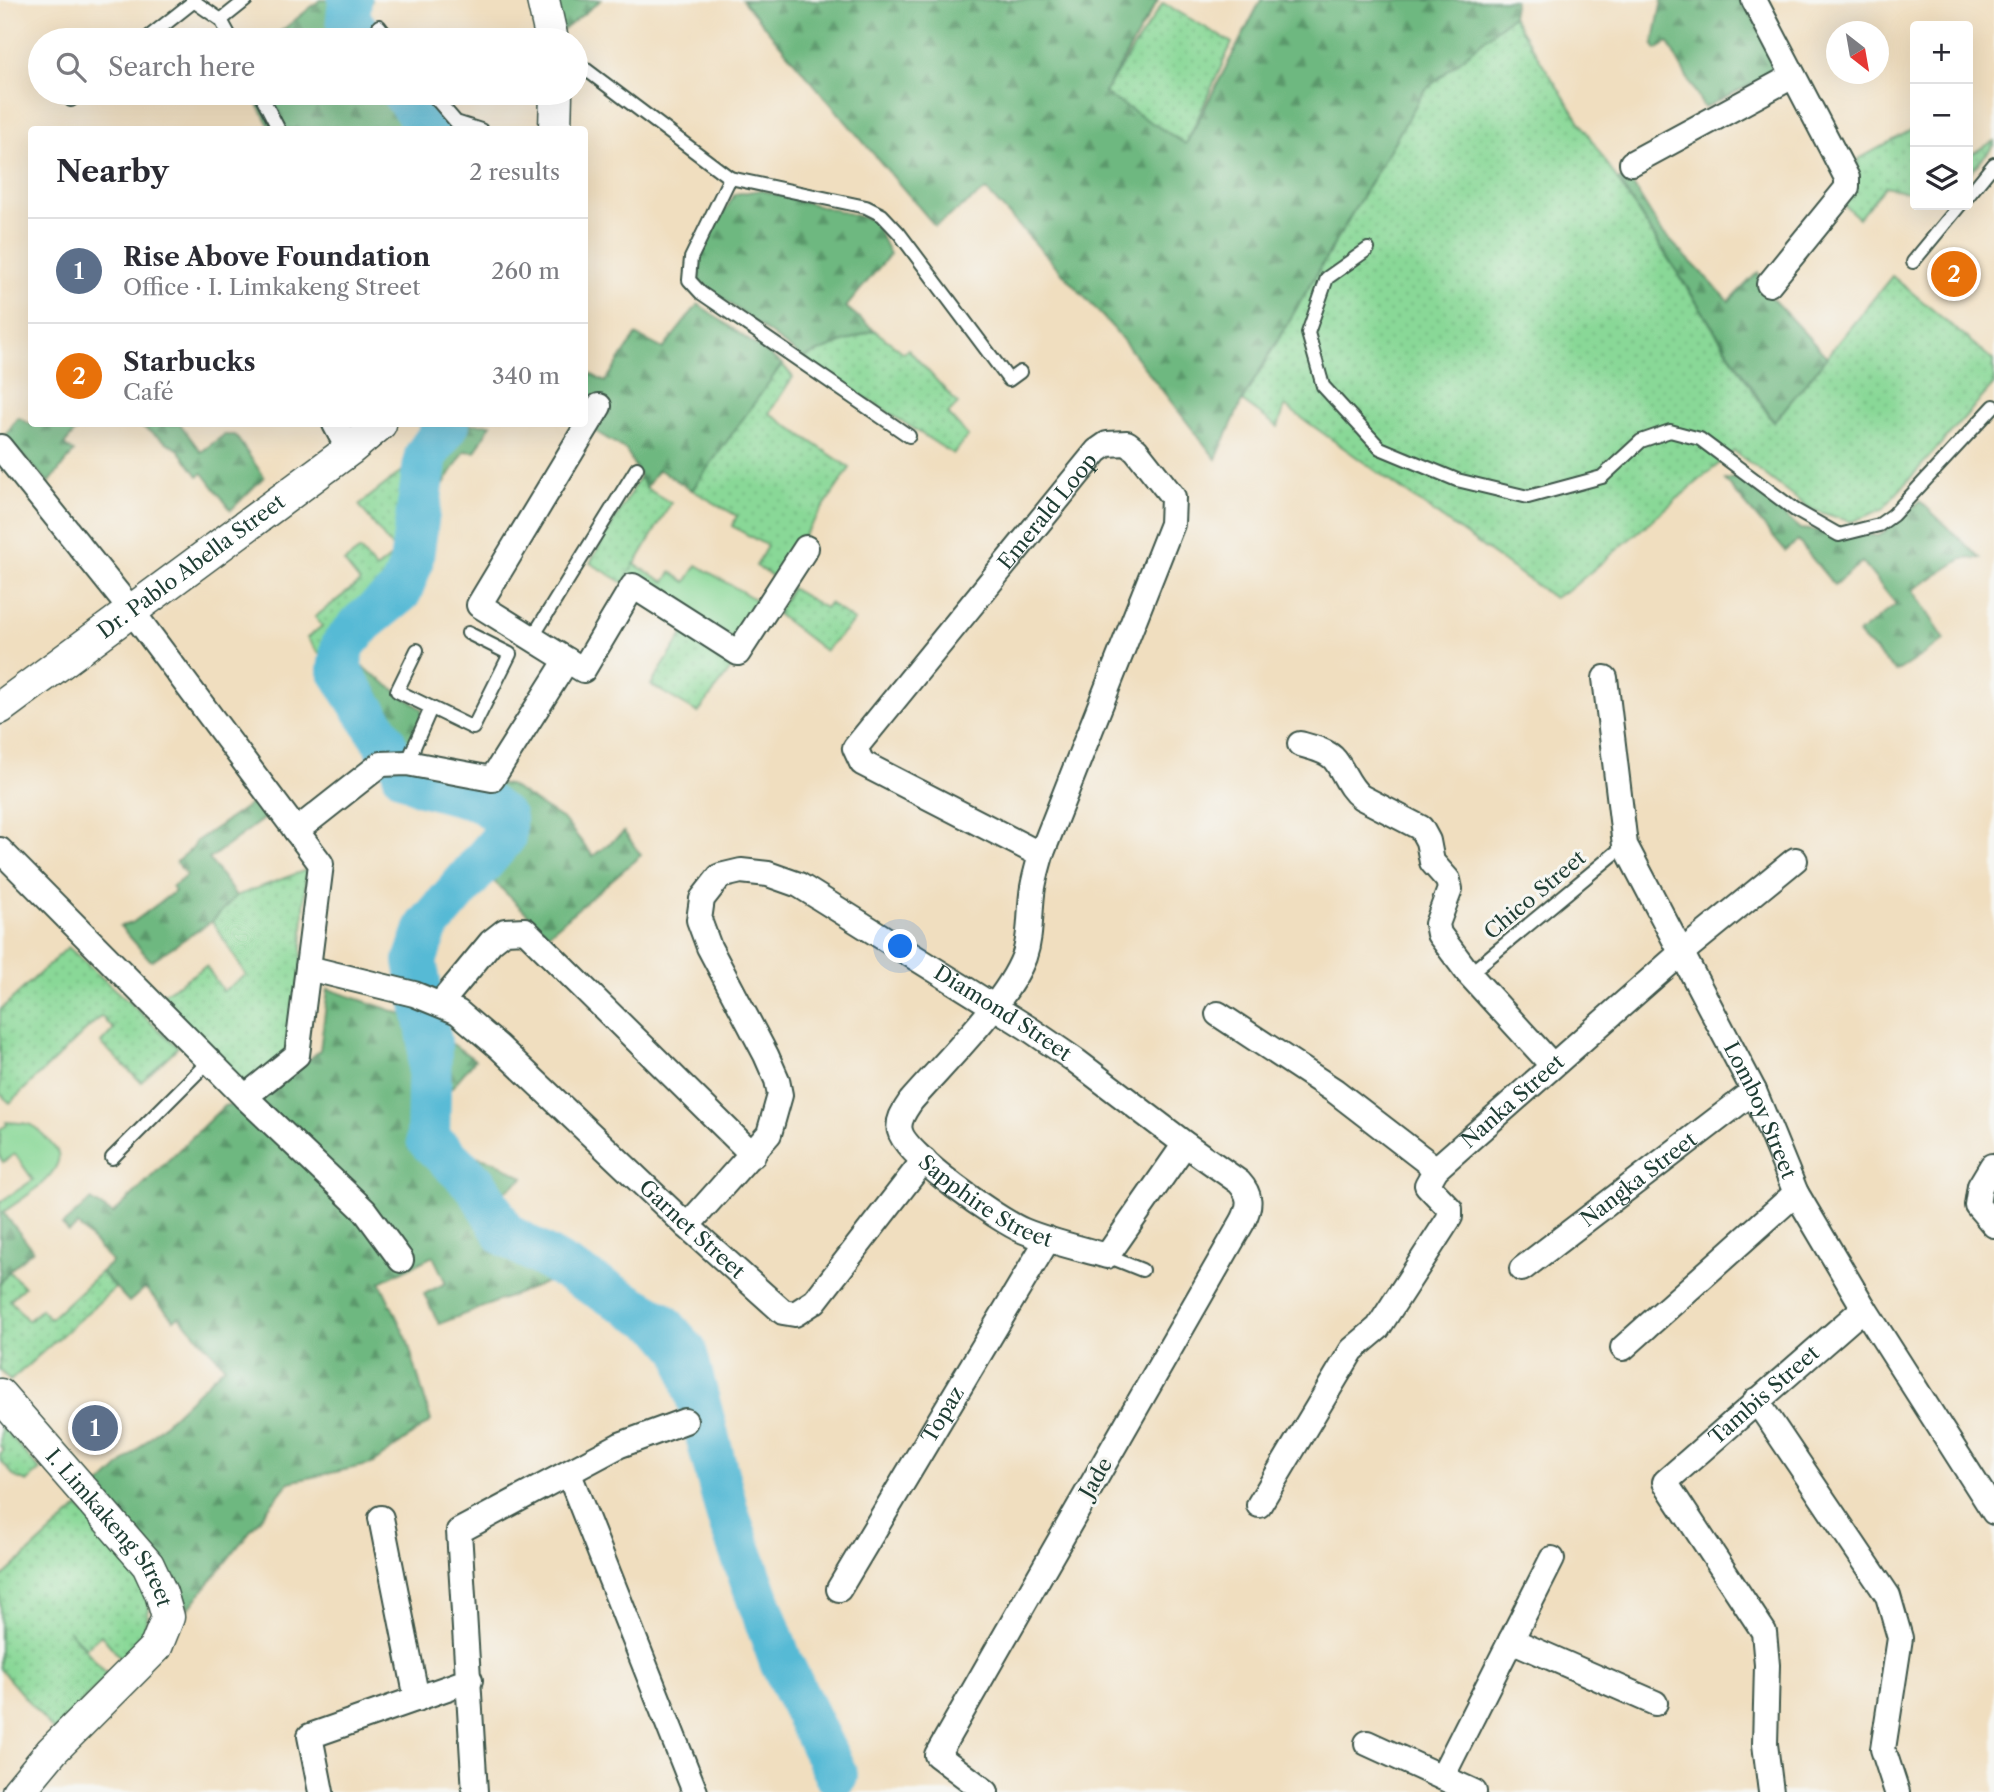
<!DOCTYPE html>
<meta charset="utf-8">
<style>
:root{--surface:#fff;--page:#f7f7f7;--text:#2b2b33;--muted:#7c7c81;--line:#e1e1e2;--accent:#7c3aed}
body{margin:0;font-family:"Libre Caslon Text",serif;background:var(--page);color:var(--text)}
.controls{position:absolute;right:21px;top:21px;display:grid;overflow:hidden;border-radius:7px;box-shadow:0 7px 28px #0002}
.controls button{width:63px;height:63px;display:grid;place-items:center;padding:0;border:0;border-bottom:2px solid var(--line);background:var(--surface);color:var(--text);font:35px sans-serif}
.compass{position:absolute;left:1826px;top:21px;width:63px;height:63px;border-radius:50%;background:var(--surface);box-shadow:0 7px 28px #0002;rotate:149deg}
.you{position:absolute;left:901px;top:947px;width:24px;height:24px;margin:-18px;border:5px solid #fff;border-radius:50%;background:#1a73e8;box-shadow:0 0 0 10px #1a73e833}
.badge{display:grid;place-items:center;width:46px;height:46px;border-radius:50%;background:var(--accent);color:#fff;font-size:23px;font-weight:700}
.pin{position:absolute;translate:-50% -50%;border:4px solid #fff;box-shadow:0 2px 7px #0006}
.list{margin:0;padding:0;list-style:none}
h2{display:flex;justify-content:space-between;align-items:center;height:91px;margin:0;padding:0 28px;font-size:30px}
h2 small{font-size:23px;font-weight:400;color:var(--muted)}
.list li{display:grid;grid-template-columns:46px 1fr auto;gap:21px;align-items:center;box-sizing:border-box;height:105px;padding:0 28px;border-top:2px solid var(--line)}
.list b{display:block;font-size:26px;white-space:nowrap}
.list p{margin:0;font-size:23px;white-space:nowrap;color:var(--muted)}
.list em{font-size:23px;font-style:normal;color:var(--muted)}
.icon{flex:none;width:38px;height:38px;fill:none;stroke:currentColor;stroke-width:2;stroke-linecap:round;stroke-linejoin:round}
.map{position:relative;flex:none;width:1994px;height:1792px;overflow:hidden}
.search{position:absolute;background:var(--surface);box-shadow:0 7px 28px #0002;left:28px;top:28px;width:560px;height:77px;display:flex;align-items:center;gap:18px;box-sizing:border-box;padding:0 24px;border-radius:38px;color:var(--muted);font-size:26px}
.panel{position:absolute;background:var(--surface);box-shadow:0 7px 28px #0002;left:28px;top:126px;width:560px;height:301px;border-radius:7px}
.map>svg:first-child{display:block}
</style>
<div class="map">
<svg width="1994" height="1792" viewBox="0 0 1994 1792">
<defs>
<pattern id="grass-dots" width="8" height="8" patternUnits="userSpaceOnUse" patternTransform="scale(1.75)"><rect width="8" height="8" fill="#89d897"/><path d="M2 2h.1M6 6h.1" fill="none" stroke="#76ba83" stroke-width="1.8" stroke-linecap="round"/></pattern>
<pattern id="forest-firs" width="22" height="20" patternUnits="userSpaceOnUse" patternTransform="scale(1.75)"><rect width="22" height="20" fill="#6eb880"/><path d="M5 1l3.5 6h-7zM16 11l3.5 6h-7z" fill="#5a976a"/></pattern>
</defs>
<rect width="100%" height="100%" fill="#f6f6f2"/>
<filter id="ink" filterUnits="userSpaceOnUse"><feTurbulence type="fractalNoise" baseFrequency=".0143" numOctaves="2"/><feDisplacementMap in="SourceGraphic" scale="14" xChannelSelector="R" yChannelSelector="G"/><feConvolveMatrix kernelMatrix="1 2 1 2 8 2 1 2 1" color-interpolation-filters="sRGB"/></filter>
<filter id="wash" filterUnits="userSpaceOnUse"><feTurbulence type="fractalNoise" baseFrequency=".00686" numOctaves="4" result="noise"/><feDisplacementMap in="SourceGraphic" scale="28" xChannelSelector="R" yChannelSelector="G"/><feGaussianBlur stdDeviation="1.57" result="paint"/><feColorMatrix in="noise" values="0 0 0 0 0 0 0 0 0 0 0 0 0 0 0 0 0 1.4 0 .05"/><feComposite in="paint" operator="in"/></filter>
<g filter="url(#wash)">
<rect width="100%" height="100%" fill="#f0debf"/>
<g fill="url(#grass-dots)" stroke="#548a66" stroke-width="2">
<path d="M1163 3 1232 43 1186 144 1104 93Z"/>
<path d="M1512 16 1773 422 1892 276 1994 361V384L1883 509 1851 522 1810 509 1734 451 1574 586 1554 598 1285 406 1278 427 1242 401 1424 91Z"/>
<path d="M1915 128V194L1885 186 1859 218 1845 206 1859 159Z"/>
<path d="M1994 141V145L1968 175V156Z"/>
<path d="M874 330 904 353 908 349 958 404 948 414 968 436 953 454 803 358Z"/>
<path d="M782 364 793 377 769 413 850 468 775 578 756 566 767 546 732 526 737 516 692 490Z"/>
<path d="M410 465 401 573 387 591 333 643 324 660 307 638 322 626 315 617 360 582 344 562 360 550 376 569 396 553 359 505Z"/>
<path d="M640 476 646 488 671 503 624 583 590 563Z"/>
<path d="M791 588 825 608 829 603 854 621 825 651 777 614Z"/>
<path d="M687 628 737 661 698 713 651 685Z"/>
<path d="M306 870 301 971 285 1057 245 1090 156 999 206 966 223 991 246 975 212 921 236 896Z"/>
<path d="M68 947 178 1047 141 1082 101 1043 114 1029 101 1016 10 1103 0 1094V1010Z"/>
<path d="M9 1271 24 1287 10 1300 28 1321 41 1309 50 1319 101 1272 115 1288 10 1381 0 1370V1284Z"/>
<path d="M1 1425 40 1470 27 1482 15 1477 0 1460V1454L4 1450 0 1446Z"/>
<path d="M79 1507 145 1584 149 1609 144 1631 124 1662 101 1635 86 1648 68 1630 108 1675 54 1731 0 1669V1579Z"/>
</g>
<g fill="url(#forest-firs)" stroke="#467a5a" stroke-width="2">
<path d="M320 0H372L363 24 374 40H270Z"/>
<path d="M553 0H601L561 32Z"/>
<path d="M742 0H1158L1104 93 1186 144 1261 0H1515L1512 16 1424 91 1242 401 1216 459 1114 329 986 190 935 226Z"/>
<path d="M1662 0H1743L1782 69 1704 108 1668 43 1656 50 1653 45Z"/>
<path d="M252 93H409L434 129H271Z"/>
<path d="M1628 177 1662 232 1729 301 1758 272 1766 292 1827 357 1774 422 1618 180Z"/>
<path d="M760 190 873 220 890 254 846 307 874 330 803 358 699 281 700 252 735 194Z"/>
<path d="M698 304 782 364 692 490 658 469 646 488 626 450 583 424 585 384 591 374 605 382 636 335 663 349Z"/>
<path d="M18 417 33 426 36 424H81L64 445 74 452 49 483 4 437Z"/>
<path d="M138 424H180L201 452 224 435H235L264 477 231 510 203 473 198 476 179 450Z"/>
<path d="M433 424H491L475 452 465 451 425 513 419 564 354 661 422 709 419 754 428 777 509 785 564 820 593 856 624 832 641 855 548 934 476 864 495 833 475 816 397 792 380 753 358 726 365 719 324 660 333 643 387 591 401 573 413 441Z"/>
<path d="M1737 477 1752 487 1800 529 1879 536 1920 501 1980 558 1962 559 1913 590 1945 640 1896 672 1858 634 1896 604 1862 562 1834 585 1798 541 1785 551 1725 480Z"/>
<path d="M255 801 266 817 209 859 236 896 212 921 151 961 120 926 132 923 175 891 172 887 187 875 176 862 194 847 195 842Z"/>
<path d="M328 989 417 1019 475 1060 435 1107 428 1143 494 1161 524 1178 483 1206 496 1233 563 1276 439 1324 424 1294 446 1283 433 1256 380 1282 407 1339 431 1421 372 1464 289 1482 189 1608 98 1487 225 1366 179 1316 174 1320 145 1288 129 1302 101 1272 112 1262 78 1225 69 1232 62 1225 91 1200 113 1214 224 1106 270 1094 320 1050Z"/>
<path d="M3 1212 33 1250 9 1271 0 1284V1214Z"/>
</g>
<g fill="#89d897" stroke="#548a66" stroke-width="2">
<path d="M634 564 665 582 671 572 686 582 697 565 761 603 736 640 627 577Z"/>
<path d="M6 1122C29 1123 33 1122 48 1140 51 1144 57 1149 58 1153 64 1175 16 1203 0 1214V1202L33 1180 15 1154 3 1162 0 1157V1129L7 1125Z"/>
</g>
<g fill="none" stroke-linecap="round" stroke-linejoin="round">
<path stroke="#57bad5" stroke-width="7" d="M836 1775 841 1792"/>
<g stroke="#57bad5" stroke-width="44">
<path d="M350 0 348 19 364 40"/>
<path d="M403 93 431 130"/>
<path d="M389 754 384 741 339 670 343 645 363 622 400 592 411 564 426 455 448 424"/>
<path d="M404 774 422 784 481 800 504 818V837L427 927 415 961 430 1042 428 1139 477 1186 505 1234 661 1323 685 1351 728 1516 781 1662 836 1775"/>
</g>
</g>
</g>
<g filter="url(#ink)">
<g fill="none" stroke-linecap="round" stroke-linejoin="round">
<g stroke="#3e5549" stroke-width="16">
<g id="service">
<path d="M192 0 221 20 232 40"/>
<path d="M221 20 246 0"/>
<path d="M379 26 390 40"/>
<path d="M145 40 193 2"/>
<path d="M576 62 730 178 691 258 689 280 701 293 909 436"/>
<path d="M260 93 279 130"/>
<path d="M431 93 456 122 481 130"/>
<path d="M71 100 80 93"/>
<path d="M730 178 866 207 882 215 899 233 1009 380 1020 372"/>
<path d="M1968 196 1994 164"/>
<path d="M1368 249 1327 278 1308 333 1323 386 1380 448 1457 480 1528 497 1602 477 1641 441 1670 431 1700 439 1795 510 1839 535 1879 525 1893 515 1994 406"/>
<path d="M1913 262 1960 205"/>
<path d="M532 638 637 468"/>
<path d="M417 650 397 691 473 728 510 654 468 633"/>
<path d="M407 763 431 708"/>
<path d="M1469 974 1625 845"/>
<path d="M112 1158 209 1061"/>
<path d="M1107 1256 1142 1270"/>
</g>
</g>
<g stroke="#3e5549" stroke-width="28">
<g id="minor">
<path d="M1754 0 1847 178V188L1769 284"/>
<path d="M1632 163 1793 76"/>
<path d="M599 406 479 605 583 670 633 586 738 653 806 548"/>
<path d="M335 424 349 450"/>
<path d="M0 447 131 610 321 864 297 1055 245 1097"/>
<path id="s1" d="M1605 678 1625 845 1754 1091 1796 1193 1864 1308 1994 1512"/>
<path d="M1300 744C1311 747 1328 751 1335 760 1345 773 1348 787 1361 797L1421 828 1428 841 1432 862 1448 880 1450 889 1437 924 1439 934 1469 974 1552 1065"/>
<path d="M296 831 381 764 407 763 492 779 567 660"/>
<path d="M0 850 245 1097 365 1211 401 1260"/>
<path id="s2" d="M1041 855 862 763 855 748 1097 451 1107 444 1127 443 1136 450 1173 497 1172 524 1041 855C1038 866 1035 876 1033 887 1029 910 1032 934 1024 957 1007 1002 944 1063 911 1101 905 1110 897 1120 900 1131 905 1155 999 1221 1024 1231 1051 1242 1079 1248 1107 1256L1185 1144"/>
<path id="s3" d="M308 968 414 994 458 1012 498 1046 687 1226 783 1312 795 1314 815 1301 924 1160"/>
<path d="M440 1004 491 942 505 931 525 930 753 1155"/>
<path d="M1218 1014 1335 1091 1436 1169"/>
<path d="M1992 1166 1980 1186 1977 1205 1994 1225"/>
<path id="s4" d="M687 1226 769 1134 780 1095 777 1080 766 1055 709 947 699 920 702 899 720 876 741 871 768 874 799 885 1028 1028 1076 1061 1185 1144 1239 1182C1251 1195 1251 1205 1243 1221L937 1755 986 1792"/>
<path id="s5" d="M1522 1269 1754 1091"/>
<path d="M1623 1348 1796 1193"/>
<path d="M1756 1400 1888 1596 1900 1638 1883 1749 1897 1792"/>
<path d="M569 1474 695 1792"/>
<path id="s6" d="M1259 1505 1352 1350 1378 1328 1450 1217V1209L1427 1185 1436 1169 1681 953 1795 860"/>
<path d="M381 1518 417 1699"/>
<path id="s7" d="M839 1589 1048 1239"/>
<path d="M1511 1640 1655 1703"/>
<path d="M1367 1743 1474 1792"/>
<path d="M1442 1777 1552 1559"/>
<path d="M321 1792 310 1736 470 1680"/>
<path d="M475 1792 459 1531 620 1445 685 1421"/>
<path id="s8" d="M1771 1792 1765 1744 1767 1665 1764 1632 1665 1482 1864 1308"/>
</g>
</g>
<g stroke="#3e5549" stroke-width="35">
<g id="tertiary">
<path d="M543 0 552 40"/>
<path d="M555 130 556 93"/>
<path id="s9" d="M0 708 349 450 380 424"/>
<path id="s10" d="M0 1395 148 1565 161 1593 168 1617 156 1647 52 1751 18 1792"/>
</g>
</g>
<use href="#service" stroke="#fff" stroke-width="12"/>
<use href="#minor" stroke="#fff" stroke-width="24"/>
<use href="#tertiary" stroke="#fff" stroke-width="32"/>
</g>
</g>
<g text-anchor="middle" stroke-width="6" stroke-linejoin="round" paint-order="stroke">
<g font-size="21" fill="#1f3d34" stroke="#f6f6f2">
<text dy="7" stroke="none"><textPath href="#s2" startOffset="523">Emerald Loop</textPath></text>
<text dy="7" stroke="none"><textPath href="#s9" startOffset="238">Dr. Pablo Abella Street</textPath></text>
<text transform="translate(1535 895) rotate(-40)" y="7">Chico Street</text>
<text dy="7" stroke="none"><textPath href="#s4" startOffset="730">Diamond Street</textPath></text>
<text dy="7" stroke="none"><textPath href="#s6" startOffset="509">Nanka Street</textPath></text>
<text dy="7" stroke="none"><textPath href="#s1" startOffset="466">Lomboy Street</textPath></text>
<text dy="7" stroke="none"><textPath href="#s5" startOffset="147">Nangka Street</textPath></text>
<text dy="7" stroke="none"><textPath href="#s2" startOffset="1521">Sapphire Street</textPath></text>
<text dy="7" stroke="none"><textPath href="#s3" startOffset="476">Garnet Street</textPath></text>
<text dy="7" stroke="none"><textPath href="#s8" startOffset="472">Tambis Street</textPath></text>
<text dy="7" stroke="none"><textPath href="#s7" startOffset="203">Topaz</textPath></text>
<text transform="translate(1096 1478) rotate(-60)" y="7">Jade</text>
<text dy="7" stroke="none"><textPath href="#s10" startOffset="173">I. Limkakeng Street</textPath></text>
</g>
</g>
</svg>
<div class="controls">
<button>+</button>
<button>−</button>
<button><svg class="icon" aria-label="layers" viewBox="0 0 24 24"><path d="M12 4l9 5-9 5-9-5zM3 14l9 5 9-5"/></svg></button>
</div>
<svg class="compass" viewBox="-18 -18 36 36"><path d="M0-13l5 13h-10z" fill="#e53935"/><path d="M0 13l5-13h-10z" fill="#7c7c81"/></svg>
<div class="you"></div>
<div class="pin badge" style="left:95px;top:1428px;background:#5c6f8a">1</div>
<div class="pin badge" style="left:1954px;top:274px;background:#e8710a">2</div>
<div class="search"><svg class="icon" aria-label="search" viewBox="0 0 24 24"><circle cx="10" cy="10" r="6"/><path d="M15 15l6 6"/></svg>Search here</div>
<section class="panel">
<h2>Nearby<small>2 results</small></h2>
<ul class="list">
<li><span class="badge" style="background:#5c6f8a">1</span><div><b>Rise Above Foundation</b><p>Office · I. Limkakeng Street</p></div><em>260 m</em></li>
<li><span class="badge" style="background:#e8710a">2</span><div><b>Starbucks</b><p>Café</p></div><em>340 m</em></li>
</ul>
</section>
</div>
